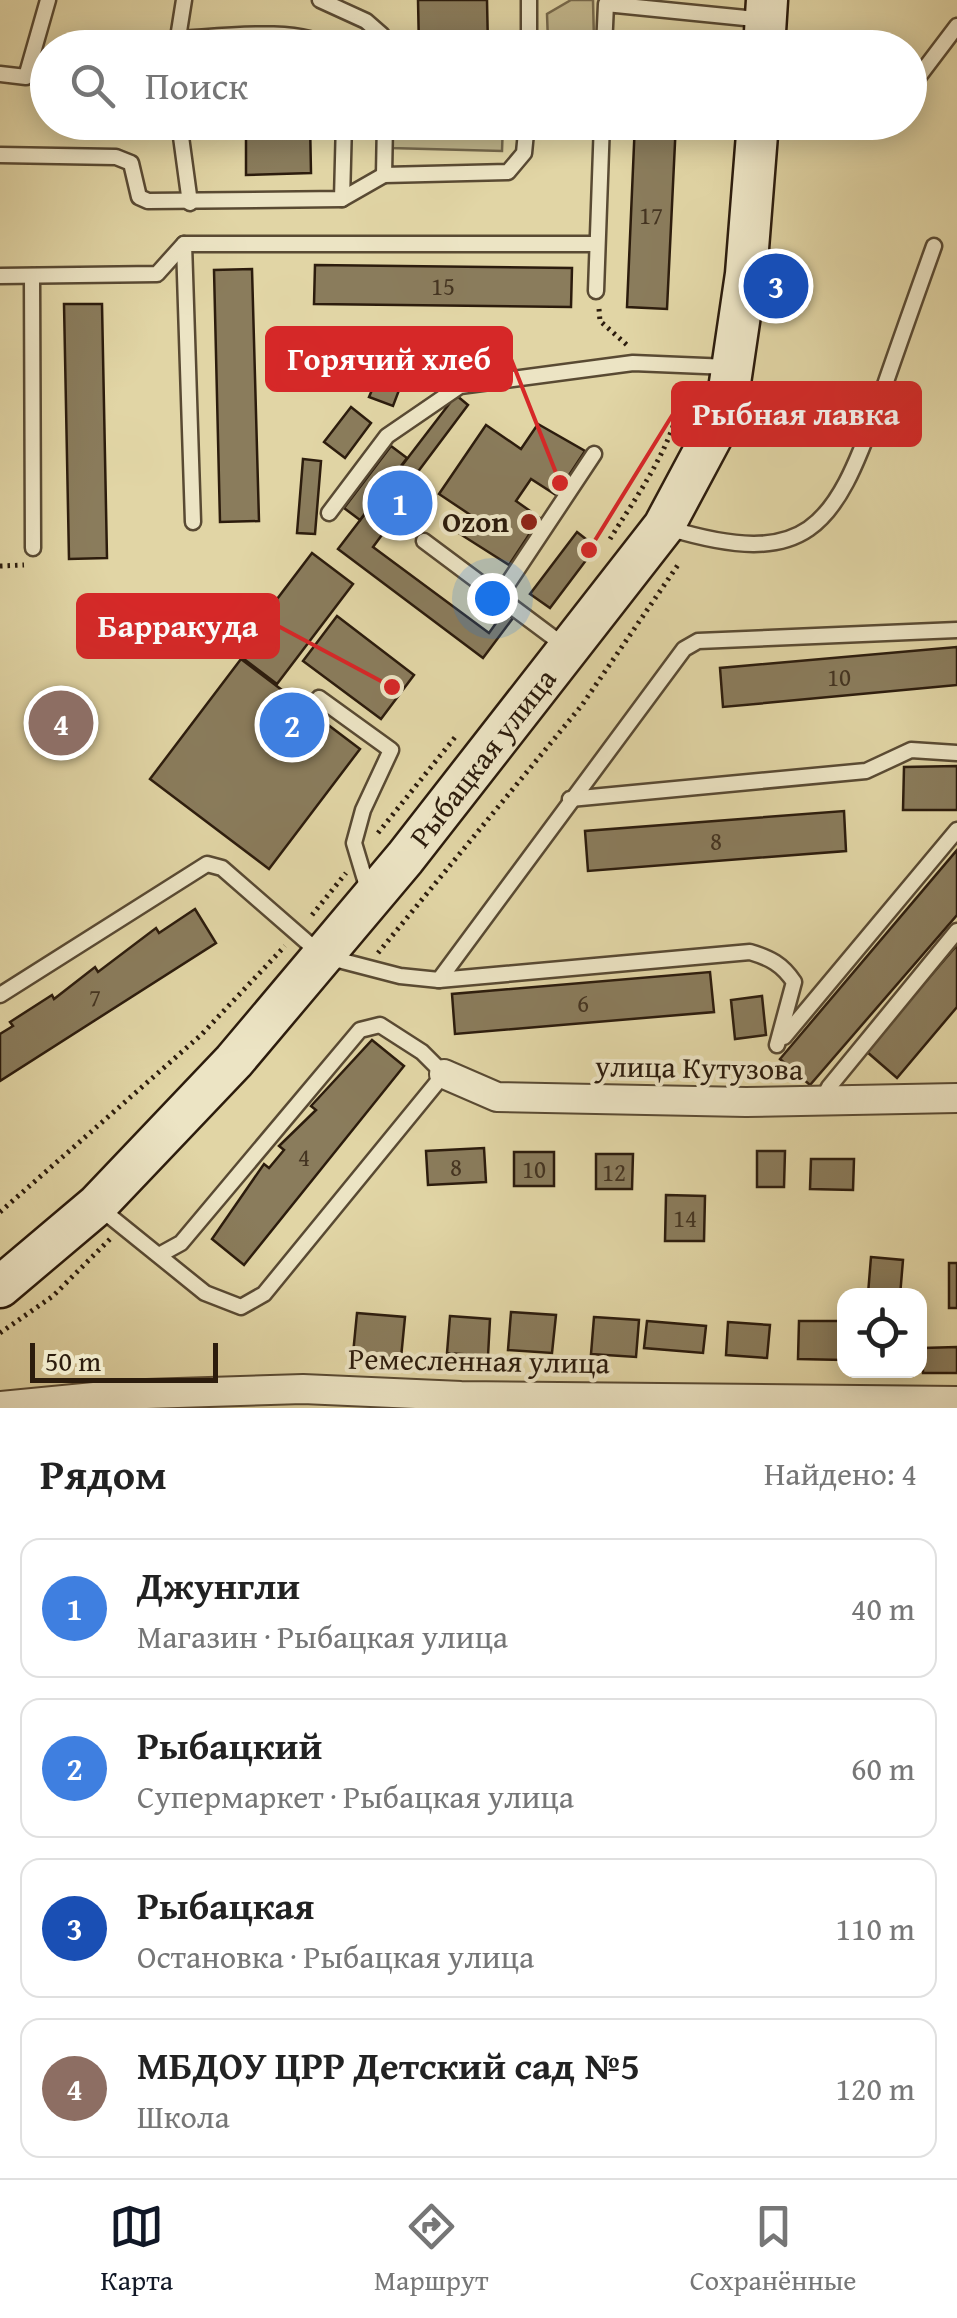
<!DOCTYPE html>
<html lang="ru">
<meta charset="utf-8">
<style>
:root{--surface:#fff;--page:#f6f6f6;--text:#222;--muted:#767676;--line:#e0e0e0;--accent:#111827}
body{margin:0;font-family:"Gentium Book Plus",serif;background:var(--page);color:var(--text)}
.controls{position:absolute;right:30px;bottom:30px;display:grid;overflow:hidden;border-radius:20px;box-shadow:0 5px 25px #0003}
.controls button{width:90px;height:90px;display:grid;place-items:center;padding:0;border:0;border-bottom:2px solid var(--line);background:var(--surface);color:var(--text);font:50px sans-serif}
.scale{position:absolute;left:30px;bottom:25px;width:188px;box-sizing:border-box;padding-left:10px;border:5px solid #2c1c0d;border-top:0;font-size:28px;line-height:35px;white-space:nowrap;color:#2c1c0d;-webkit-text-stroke:8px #ece4c4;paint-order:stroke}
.you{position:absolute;left:492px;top:598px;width:35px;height:35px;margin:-25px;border:8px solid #fff;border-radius:50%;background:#1a73e8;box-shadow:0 0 0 15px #1a73e833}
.badge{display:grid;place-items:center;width:65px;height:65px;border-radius:50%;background:var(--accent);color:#fff;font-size:32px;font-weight:700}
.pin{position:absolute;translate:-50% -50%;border:5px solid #fff;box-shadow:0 2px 10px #0006}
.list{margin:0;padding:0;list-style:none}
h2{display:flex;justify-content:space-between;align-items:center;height:130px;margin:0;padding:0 40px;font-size:42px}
h2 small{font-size:32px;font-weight:400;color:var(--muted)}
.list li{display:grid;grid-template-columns:65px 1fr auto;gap:30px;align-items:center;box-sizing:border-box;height:140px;margin:0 20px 20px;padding:0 20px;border:2px solid var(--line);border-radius:20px}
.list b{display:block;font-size:38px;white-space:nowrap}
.list p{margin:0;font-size:32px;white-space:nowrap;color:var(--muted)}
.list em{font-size:32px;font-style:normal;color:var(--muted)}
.icon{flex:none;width:55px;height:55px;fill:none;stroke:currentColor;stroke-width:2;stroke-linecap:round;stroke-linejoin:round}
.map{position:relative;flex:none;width:957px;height:1408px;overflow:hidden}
.search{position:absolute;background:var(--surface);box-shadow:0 5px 25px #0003;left:30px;right:30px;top:30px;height:110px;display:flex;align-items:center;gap:25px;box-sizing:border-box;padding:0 35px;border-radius:55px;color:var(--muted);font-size:38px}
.sheet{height:770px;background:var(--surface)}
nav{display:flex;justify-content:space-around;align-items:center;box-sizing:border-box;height:140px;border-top:2px solid var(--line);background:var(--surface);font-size:28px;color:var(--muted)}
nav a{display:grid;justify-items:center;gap:5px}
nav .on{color:var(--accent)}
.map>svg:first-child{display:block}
</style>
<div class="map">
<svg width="957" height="1408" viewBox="0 0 957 1408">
<rect width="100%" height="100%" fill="#e1d5a5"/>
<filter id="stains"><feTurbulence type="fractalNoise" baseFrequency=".002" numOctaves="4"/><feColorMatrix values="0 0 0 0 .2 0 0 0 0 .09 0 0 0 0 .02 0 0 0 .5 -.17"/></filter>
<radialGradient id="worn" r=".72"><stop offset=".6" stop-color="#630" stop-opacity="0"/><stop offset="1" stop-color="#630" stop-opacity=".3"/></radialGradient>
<g fill="#c2b68b" stroke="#77694c" stroke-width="2.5">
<path d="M571 0H593L594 41 548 42 547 14Z"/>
<path d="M391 123H503L502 151 390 148Z"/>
</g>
<g fill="#8a7c5c" stroke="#2c1c0d" stroke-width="2.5">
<path d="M418 0H487L488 48H419Z"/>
<path d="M209 122H310L311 173 246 175V127L209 128Z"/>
<path d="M635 122H676L667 309 627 307Z"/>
<path d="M315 265 572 268 571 307 314 304Z"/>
<path d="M252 269 259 521 220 522 214 270Z"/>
<path d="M64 304H102L107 558 69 559Z"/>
<path d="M378 376 401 385 393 406 369 397Z"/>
<path d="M456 395 468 405 417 473 424 478 373 547 489 633 504 612 513 618 483 658 338 549Z"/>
<path d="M351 407 371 423 345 458 324 442Z"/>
<path d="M538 424 585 451 556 495 531 479 516 501 540 518 509 565 460 534 472 516 439 494 486 425 521 449Z"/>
<path d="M391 446 407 458 360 520 344 508Z"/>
<path d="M303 459 321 461 315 534 297 533Z"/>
<path d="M577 532 596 547 550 608 530 594Z"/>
<path d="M312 553 353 584 277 684 236 653Z"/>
<path d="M337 616 414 675 381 719 303 661Z"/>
<path d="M957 647V685L723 707 720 668Z"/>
<path d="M241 659 360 749 269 869 150 779Z"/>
<path d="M957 766V810H903L904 767Z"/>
<path d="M844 811 846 851 588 871 585 831Z"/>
<path d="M957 850V915L810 1085 780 1059Z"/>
<path d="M195 909 216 943 0 1081V1034L13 1026 10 1022 52 995 54 999 95 967 98 972 156 928 159 933Z"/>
<path d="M957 945V1007L897 1078 866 1051Z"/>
<path d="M710 972 714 1012 455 1034 452 994Z"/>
<path d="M762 996 766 1035 735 1039 731 1000Z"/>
<path d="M372 1040 404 1066 244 1265 212 1239 264 1164 269 1168 284 1150 279 1146 316 1110 311 1106Z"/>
<path d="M484 1148 486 1182 428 1185 426 1151Z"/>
<path d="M757 1151H785L784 1187H757Z"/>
<rect x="514" y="1152" width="40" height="34"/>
<path d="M596 1154H633L632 1189H596Z"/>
<path d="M811 1159H854L853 1190 810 1189Z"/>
<path d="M666 1195 705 1196 704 1241H665Z"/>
<path d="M871 1257 903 1260 900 1296 868 1294Z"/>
<rect x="949" y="1263" width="8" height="45"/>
<path d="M511 1312 556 1315 552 1353 508 1350Z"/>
<path d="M357 1313 405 1317 401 1358 353 1354Z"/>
<path d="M450 1316 490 1319 488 1356 447 1353Z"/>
<path d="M594 1317 639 1320 636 1357 591 1354Z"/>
<path d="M647 1321 706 1326 703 1353 644 1348Z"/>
<path d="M799 1321H844V1360L798 1359Z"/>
<path d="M728 1322 770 1325 767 1358 726 1355Z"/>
<path d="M957 1347V1373H923V1348Z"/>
</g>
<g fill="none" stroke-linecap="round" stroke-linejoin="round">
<g stroke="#594a33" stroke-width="19">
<g id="lane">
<path d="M320 0 366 21 382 35 383 48"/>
<path d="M529 0V48"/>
<path d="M177 39C210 38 304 25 328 48"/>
<path d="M177 44 184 0"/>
<path d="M604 48 606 4 765 20"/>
<path d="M0 74 26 77 48 0"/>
<path d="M910 88 957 26"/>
<path d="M179 122 190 203"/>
<path d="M385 122 384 175 508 172 524 153 527 122"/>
<path d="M0 155 116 157 131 163 139 197 148 201 342 199 384 175"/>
<path d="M342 199 344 122"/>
<path d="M184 244 193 522"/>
<path d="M0 276 157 274 184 244H597"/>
<path d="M32 276 33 548"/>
<path d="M596 291 602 122"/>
<path d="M329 513 387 436 460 386 633 363 729 367"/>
<path d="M668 528C807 570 834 529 878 405 896 352 915 299 934 246"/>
<path d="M424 541 566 647"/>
<path d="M499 597 594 454"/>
<path d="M319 698 391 750 363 810 354 843 369 893"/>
<path d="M570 799 866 771 911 750 957 753"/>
<path d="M439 980 684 649 698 641 957 630"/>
<path d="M0 995 207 864 222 868 323 956 400 976 439 980 750 952C770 958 782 964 794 982L777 1045"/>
<path d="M784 1037 957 830"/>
<path d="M821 1102 829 1087 957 931"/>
<path d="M101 1209 205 1293 241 1307 264 1294 444 1074 422 1052 380 1025 360 1030 181 1243 161 1254"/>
</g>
</g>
<g stroke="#594a33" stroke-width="32">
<g id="street">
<path d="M444 1074 497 1097 746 1102 957 1098"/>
<path d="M0 1406 115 1395 303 1389 461 1396 957 1401"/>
</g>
</g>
<g stroke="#2c1c0d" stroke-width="45">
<g id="secondary">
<path d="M764 48 767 0"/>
<path id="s1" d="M0 1287 97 1205 234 1061 405 858 664 526 726 410 746 274 758 122"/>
</g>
</g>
<g stroke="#2c1c0d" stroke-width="5" stroke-dasharray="2.5 5" stroke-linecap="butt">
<path d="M599 309 600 321 627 345"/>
<path d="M610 539C633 501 688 427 678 383"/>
<path d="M0 566 24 565"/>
<path d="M378 833 456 736"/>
<path d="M312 915 346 873"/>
<path d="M378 953 582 705 680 562"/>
<path d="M0 1212 201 1035 285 946"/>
<path d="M0 1333 53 1296 111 1238"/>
</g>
<use href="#lane" stroke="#ece4c4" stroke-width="14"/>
<use href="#street" stroke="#ece4c4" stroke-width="28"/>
<use href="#secondary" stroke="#ece4c4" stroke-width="40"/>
</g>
<circle fill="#8f2418" stroke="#ece4c4" stroke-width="4" cx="529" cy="522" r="10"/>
<g text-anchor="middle" stroke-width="8" stroke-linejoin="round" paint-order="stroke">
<g font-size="25" fill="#443421">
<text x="651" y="224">17</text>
<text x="443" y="295">15</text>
<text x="839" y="686">10</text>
<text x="716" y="850">8</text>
<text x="95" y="1006">7</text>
<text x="583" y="1012">6</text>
<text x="304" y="1166">4</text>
<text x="456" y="1176">8</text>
<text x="534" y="1178">10</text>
<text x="614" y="1181">12</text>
<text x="685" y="1227">14</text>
</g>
<g font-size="30" font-weight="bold" fill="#2c1c0d" stroke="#ece4c4" text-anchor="end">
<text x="509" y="532">Ozon</text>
</g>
<g font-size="30" fill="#2c1c0d" stroke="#ece4c4">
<text dy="10" stroke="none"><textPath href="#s1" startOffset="718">Рыбацкая улица</textPath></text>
<text transform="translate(699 1068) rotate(1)" y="10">улица Кутузова</text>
<text transform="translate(479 1361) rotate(1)" y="10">Ремесленная улица</text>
</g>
</g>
<path fill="none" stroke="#d62828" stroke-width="4" d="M560 483L511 359M589 550L673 414M392 687L278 626"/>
<g fill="#d62828" stroke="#ece4c4" stroke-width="4">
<circle cx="560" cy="483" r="10"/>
<circle cx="589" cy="550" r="10"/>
<circle cx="392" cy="687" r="10"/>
</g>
<g fill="#d62828" stroke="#d62828" stroke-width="4">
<rect x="267" y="328" width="244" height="62" rx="10"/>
<rect x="673" y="383" width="247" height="62" rx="10"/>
<rect x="78" y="595" width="200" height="62" rx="10"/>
</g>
<g font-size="32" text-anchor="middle" font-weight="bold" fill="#fff">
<text x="389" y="370">Горячий хлеб</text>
<text x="796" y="425">Рыбная лавка</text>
<text x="178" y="637">Барракуда</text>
</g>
<rect width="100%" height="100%" filter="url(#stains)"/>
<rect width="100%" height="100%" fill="url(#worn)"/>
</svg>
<div class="controls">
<button><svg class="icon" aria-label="locate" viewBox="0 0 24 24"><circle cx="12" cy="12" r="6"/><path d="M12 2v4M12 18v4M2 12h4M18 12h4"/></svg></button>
</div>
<div class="scale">50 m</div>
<div class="you"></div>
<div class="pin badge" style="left:400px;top:503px;background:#3f7fe0">1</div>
<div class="pin badge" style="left:292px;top:725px;background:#3f7fe0">2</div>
<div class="pin badge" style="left:776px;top:286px;background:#1a4fb4">3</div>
<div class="pin badge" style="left:61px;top:723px;background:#8d6e63">4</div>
<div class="search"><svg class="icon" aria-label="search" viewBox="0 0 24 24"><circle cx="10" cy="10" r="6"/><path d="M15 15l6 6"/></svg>Поиск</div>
</div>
<section class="sheet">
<h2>Рядом<small>Найдено: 4</small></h2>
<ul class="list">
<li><span class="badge" style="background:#3f7fe0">1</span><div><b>Джунгли</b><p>Магазин · Рыбацкая улица</p></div><em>40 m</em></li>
<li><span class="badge" style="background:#3f7fe0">2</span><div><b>Рыбацкий</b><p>Супермаркет · Рыбацкая улица</p></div><em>60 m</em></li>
<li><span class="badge" style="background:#1a4fb4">3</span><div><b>Рыбацкая</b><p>Остановка · Рыбацкая улица</p></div><em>110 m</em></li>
<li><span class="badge" style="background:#8d6e63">4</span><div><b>МБДОУ ЦРР Детский сад №5</b><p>Школа</p></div><em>120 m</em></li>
</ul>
</section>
<nav>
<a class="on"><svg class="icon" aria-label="map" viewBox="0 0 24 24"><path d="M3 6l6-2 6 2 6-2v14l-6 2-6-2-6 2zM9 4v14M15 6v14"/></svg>Карта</a>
<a><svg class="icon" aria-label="directions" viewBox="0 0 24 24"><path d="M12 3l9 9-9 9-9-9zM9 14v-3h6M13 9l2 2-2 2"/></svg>Маршрут</a>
<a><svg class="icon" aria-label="saved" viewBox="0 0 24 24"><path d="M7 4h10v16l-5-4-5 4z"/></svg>Сохранённые</a>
</nav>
